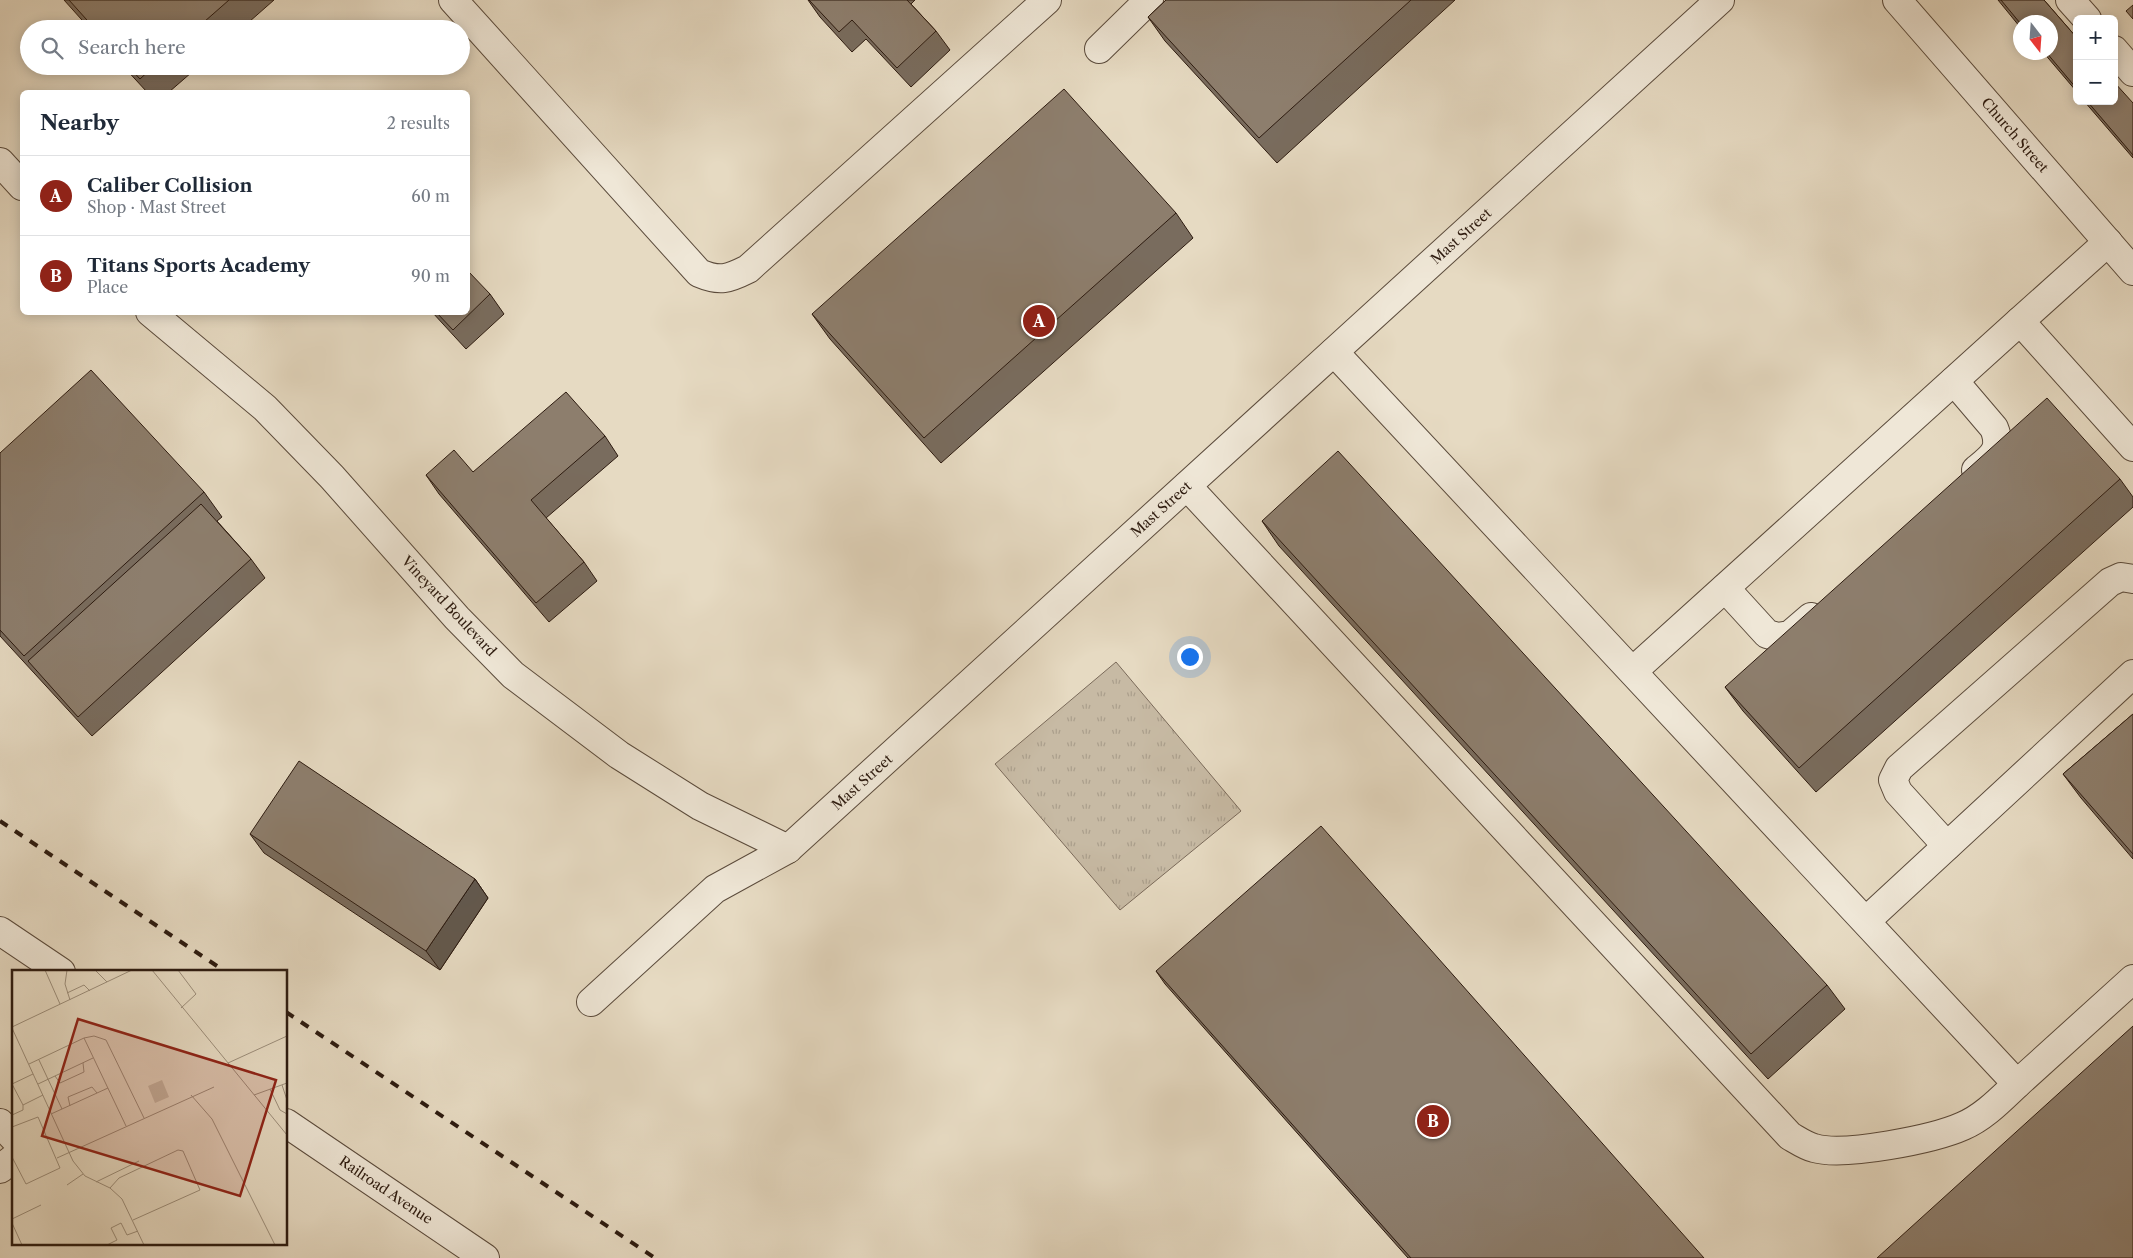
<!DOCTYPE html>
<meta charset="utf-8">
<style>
:root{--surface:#fff;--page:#f6f6f7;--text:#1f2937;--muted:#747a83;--line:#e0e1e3;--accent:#8f2418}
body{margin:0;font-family:"Libre Caslon Text",serif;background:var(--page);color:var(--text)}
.controls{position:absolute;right:15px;top:15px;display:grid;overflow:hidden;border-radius:8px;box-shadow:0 2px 12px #0003}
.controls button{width:45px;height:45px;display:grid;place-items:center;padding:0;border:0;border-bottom:1px solid var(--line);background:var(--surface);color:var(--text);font:25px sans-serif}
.compass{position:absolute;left:2013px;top:15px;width:45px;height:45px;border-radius:50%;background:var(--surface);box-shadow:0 2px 12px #0003;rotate:163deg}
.you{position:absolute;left:1189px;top:656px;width:18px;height:18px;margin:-12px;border:4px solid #fff;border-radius:50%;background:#1a73e8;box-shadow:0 0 0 8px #1a73e833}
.badge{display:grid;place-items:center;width:32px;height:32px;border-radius:50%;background:var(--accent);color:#fff;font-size:16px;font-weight:700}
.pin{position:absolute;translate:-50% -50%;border:2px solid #fff;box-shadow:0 1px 5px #0006}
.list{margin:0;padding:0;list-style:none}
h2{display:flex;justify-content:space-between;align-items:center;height:65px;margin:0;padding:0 20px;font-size:21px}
h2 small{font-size:16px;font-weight:400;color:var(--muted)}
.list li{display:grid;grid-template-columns:32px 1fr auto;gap:15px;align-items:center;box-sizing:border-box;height:80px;padding:0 20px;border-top:1px solid var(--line)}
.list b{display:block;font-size:19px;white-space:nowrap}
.list p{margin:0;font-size:16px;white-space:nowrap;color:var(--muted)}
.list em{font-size:16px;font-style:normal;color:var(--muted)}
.icon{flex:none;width:28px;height:28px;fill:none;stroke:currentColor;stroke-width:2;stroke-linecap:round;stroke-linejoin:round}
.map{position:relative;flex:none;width:2133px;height:1258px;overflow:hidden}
.search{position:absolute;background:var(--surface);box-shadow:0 2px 12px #0003;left:20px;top:20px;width:450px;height:55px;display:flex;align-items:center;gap:12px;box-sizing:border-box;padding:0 18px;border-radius:28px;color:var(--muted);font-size:19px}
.panel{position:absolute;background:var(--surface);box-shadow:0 2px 12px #0003;left:20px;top:90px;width:450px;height:225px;border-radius:8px}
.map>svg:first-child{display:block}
</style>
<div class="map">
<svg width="2133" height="1258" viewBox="0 0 2133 1258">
<defs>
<pattern id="grass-tufts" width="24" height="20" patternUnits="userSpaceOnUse" patternTransform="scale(1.25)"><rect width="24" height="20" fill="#c7baa4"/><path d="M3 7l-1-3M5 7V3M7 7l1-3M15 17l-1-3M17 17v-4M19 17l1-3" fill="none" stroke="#ab9f8c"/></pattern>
</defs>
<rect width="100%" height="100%" fill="#e6dac2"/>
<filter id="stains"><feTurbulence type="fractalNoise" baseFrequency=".004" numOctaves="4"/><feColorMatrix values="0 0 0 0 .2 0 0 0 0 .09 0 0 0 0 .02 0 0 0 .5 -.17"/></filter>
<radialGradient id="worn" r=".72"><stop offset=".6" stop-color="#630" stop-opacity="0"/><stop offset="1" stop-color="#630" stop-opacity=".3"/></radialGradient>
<path fill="url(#grass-tufts)" stroke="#7a6a5a" d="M1116 662 1241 811 1120 910 995 764Z"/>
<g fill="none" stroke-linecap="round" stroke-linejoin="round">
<g stroke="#5b4b3c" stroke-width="30">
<g id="minor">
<path d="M453 0 699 273C720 282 728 279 748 269L1047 0"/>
<path d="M1897 0 2133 271"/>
<path d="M2070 0 2087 19"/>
<path d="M1099 49 1149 0"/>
<path d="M2114 50 2133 72"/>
<path d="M0 162 22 186"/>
<path d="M2108 242 2020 321 2133 447"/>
<path d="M150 312 265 408 332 477 457 618 513 675 619 755 700 806 788 849"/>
<path d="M1334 352 2017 1084 2133 979"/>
<path d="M1954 381 1994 428C2003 450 1992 457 1976 470"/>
<path d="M1187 486 1790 1136C1797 1140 1806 1146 1814 1148 1844 1157 1934 1139 1963 1126 1984 1117 2001 1099 2017 1084"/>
<path d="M1725 588 1767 634 1778 637 1790 635 1811 617"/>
<path d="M1633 671 2020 321"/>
<path d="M1947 846 1898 792 1893 780 1899 768 2110 582 2121 577 2133 579"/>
<path d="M1866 921 2133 674"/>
<path d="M0 931 61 972"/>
<path d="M591 1002 715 889 788 849 1720 0"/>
<path d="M0 1123 14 1138"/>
<path d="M286 1123 485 1258"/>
<path d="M0 1169 14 1158"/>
</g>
</g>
<use href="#minor" stroke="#efe7d7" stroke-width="28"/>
<g stroke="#2d1b10" stroke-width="4" stroke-dasharray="9 9" stroke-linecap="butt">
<path d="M0 821 226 972"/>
<path d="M286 1012 655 1258"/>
</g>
</g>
<g fill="#796c5e" stroke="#2d1b10">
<path d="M64 0H274L241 29H90Z"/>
<path d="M808 0H915L911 4 936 31 950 50 911 87 866 39 852 52 820 17Z"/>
<path d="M1166 0H1455L1277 163 1165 41 1148 17Z"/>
<path d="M1998 0H2044L2077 38V92L2043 52H2050L2020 22V27Z"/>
<path d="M123 66H199L169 92H147Z"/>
<path d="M2084 101H2114L2133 103V158Z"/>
<path d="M1176 213 1193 238 941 463 830 339 812 314Z"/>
<path d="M490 294 504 314 466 349 432 312H468Z"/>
<path d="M605 436 618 456 546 518 584 562 597 581 549 622 439 494 426 475 473 472Z"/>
<path d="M0 453 204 492 222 517 217 521 251 559 265 578 92 736 0 636Z"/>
<path d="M2120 479 2133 497V507L1816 792 1743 711 1725 687Z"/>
<path d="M1262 521 1827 985 1845 1009 1768 1079 1279 546Z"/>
<path d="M2133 714V859L2081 798 2063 774Z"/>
<path d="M250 834 475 879 488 898 440 970 264 853Z"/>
<path d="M1156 971 1704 1258H1408L1165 984Z"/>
</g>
<path fill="#63584c" stroke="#2d1b10" d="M475 879 488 898 440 970 426 951Z"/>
<g fill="#8d7e6d" stroke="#2d1b10">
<path d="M69 0H229L196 29H95Z"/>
<path d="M809 0H907L936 31 897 68 852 20 839 32Z"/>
<path d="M1166 0H1411L1259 138 1148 17Z"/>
<path d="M2001 0H2044L2077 38V89L2046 52H2050V22H2020V23Z"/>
<path d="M2133 5V19L2126 11Z"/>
<path d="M128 66H154L140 79Z"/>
<path d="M2114 82 2133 103V155L2087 101H2114Z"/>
<path d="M1064 89 1176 213 924 438 812 314Z"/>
<path d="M468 271 490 294 453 330 436 312H468Z"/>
<path d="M91 370 204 492 24 656 0 630V453Z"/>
<path d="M566 392 605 436 531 500 584 562 536 603 426 475 454 450 473 472Z"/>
<path d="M2047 398 2120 479 1799 768 1725 687Z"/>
<path d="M1338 451 1827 985 1751 1054 1262 521Z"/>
<path d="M201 504 251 559 78 717 28 661Z"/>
<path d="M2133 714V854L2063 774Z"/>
<path d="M299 761 475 879 426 951 250 834Z"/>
<path d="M1321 826 1704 1258H1411L1156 971Z"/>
<path d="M2133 1026V1258H1877Z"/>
</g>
<g text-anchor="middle" stroke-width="4" stroke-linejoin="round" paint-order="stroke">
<g font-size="14" fill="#2d1b10" stroke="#efe7d7">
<text transform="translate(2015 135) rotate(49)" y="5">Church Street</text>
<text transform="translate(1461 236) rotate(-42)" y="5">Mast Street</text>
<text transform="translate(1161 509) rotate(-42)" y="5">Mast Street</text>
<text transform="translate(449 606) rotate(47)" y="5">Vineyard Boulevard</text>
<text transform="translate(862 782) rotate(-42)" y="5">Mast Street</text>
<text transform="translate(386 1190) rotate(34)" y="5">Railroad Avenue</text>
</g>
</g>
<g transform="translate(12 970)">
<rect width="275" height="275" fill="#e6dac2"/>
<path d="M150 110 157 127 143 133 136 116Z" fill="#c7baa4"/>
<path fill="none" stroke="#9c8e7b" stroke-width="1" d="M33 0 48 34M55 0 53 14 58 30M83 0 95 12M140 0 275 165M166 0 184 24 169 38M55 23 72 15 78 21M0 57 120 0M0 58 61 191 73 206 98 218 110 229 132 275M72 68 82 66 94 70 132 148M27 90 50 139 39 144M216 93 275 66M17 94 72 68 114 156M21 104 0 114 11 135 31 125M43 106 48 113 72 102 71 93M26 114 81 88M270 115 275 130M258 119 268 140 275 144M179 125 200 149 263 275M242 125 275 113M58 136 56 127 80 117 85 123M50 139 96 118M0 145 11 140V135M0 157 26 147 48 198 14 214 0 187M45 188 202 117M84 212 127 191M55 215 71 204M98 218 107 208 166 180 171 181 188 220 121 250M0 249 29 235M0 253 10 275M95 275 105 270 99 258 109 253 115 265 126 261"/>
<path fill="#8f2418" fill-opacity="0.15" stroke="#8f2418" stroke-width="2.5" d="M66 49 264 110 228 226 30 166Z"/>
<rect width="275" height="275" fill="none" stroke="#2d1b10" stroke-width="2.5"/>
</g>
<rect width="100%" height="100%" filter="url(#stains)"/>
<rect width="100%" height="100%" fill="url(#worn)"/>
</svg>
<div class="controls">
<button>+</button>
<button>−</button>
</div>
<svg class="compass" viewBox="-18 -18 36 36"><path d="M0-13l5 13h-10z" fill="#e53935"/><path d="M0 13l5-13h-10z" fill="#747a83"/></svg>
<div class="you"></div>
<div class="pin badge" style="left:1039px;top:321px">A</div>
<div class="pin badge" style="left:1433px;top:1121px">B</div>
<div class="search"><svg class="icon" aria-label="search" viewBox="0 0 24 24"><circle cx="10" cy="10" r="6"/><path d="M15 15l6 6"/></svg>Search here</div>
<section class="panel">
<h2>Nearby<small>2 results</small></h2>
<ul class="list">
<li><span class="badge">A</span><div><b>Caliber Collision</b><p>Shop · Mast Street</p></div><em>60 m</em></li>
<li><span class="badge">B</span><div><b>Titans Sports Academy</b><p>Place</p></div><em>90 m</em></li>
</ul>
</section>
</div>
